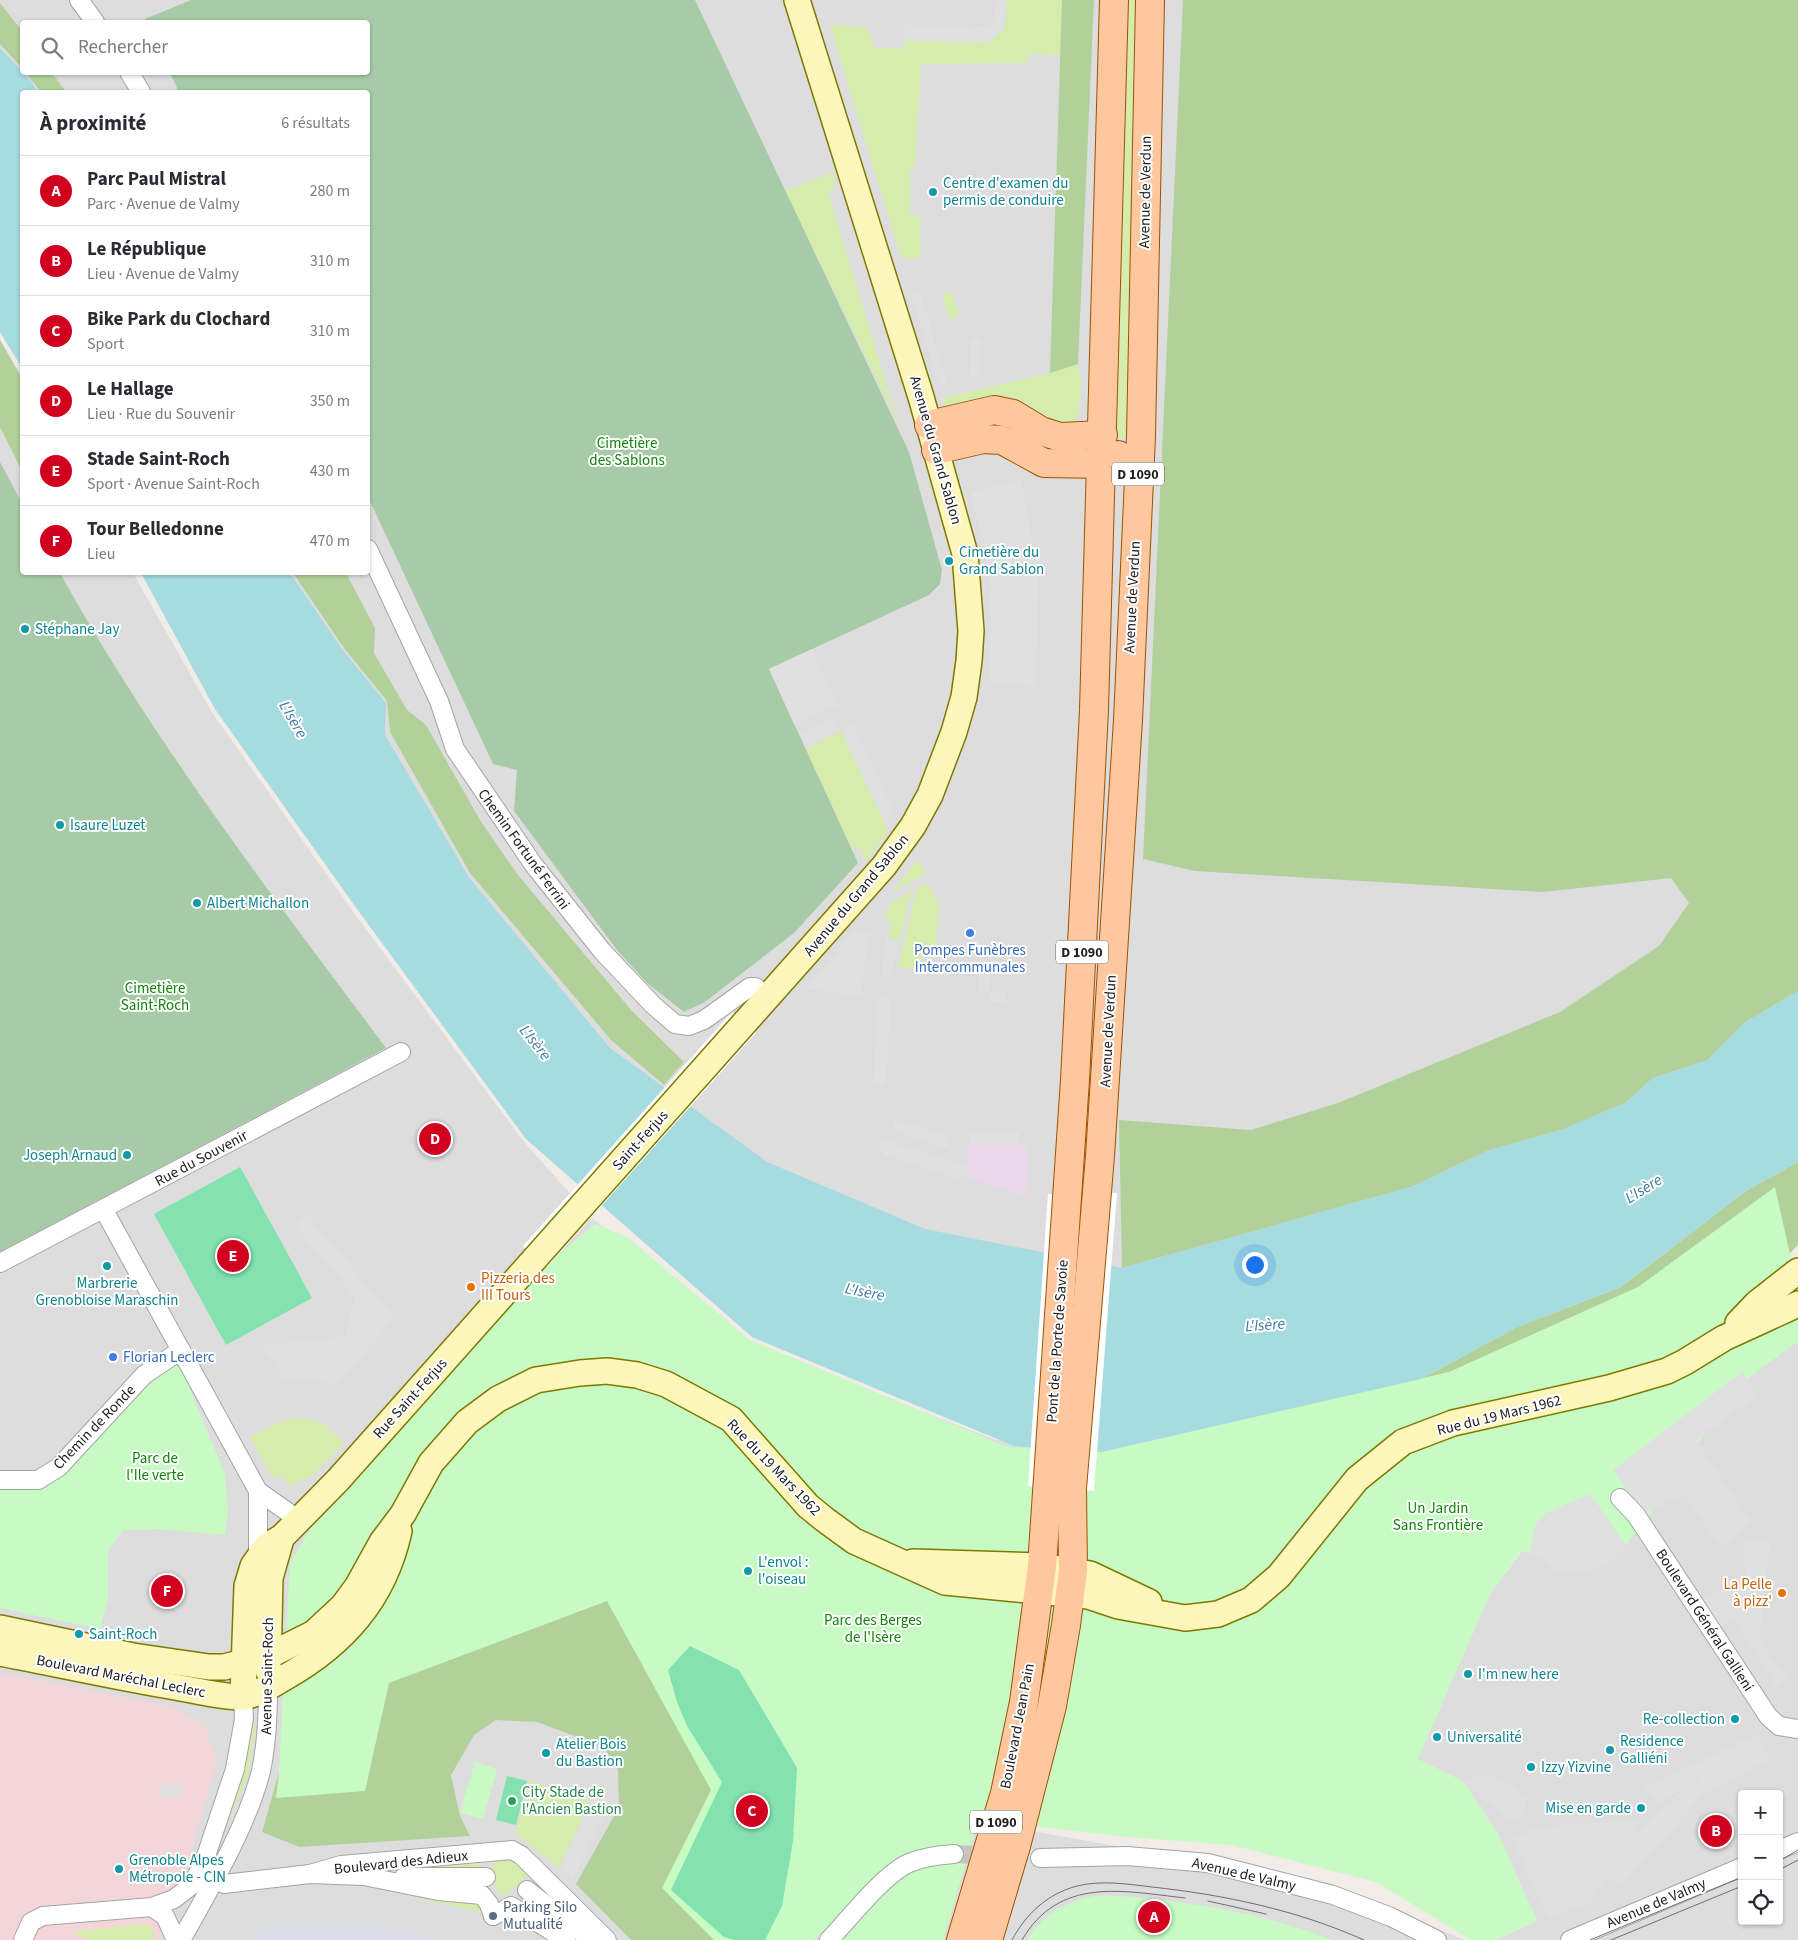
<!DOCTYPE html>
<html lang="fr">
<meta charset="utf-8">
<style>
:root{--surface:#fff;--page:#f2f2f3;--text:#2b2b33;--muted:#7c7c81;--line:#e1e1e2;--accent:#d1001e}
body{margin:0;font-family:"Source Sans 3",sans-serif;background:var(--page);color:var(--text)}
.controls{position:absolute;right:15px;bottom:15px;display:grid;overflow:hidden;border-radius:5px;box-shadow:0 1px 4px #0004}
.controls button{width:45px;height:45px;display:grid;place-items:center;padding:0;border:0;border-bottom:1px solid var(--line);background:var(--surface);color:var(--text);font:25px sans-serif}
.you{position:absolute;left:1254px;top:1264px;width:18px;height:18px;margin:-12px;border:4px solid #fff;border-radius:50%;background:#1a73e8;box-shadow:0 0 0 8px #1a73e833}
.badge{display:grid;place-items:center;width:32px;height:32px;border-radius:50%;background:var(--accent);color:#fff;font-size:16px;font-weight:700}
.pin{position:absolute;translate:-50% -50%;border:2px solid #fff;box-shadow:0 1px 5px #0006}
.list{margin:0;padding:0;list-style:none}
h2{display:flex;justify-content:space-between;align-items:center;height:65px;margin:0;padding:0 20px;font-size:21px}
h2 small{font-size:16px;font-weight:400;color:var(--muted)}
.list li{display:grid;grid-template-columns:32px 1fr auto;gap:15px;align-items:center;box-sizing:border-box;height:70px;padding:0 20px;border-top:1px solid var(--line)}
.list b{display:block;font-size:19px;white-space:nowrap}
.list p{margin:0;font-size:16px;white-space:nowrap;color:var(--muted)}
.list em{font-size:16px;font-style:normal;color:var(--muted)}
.icon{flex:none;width:28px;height:28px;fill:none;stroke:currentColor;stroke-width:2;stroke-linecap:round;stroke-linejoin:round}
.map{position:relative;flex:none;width:1798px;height:1940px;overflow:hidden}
.search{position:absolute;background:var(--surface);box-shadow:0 1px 4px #0004;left:20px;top:20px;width:350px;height:55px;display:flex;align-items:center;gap:12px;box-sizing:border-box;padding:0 18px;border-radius:5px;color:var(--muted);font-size:19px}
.panel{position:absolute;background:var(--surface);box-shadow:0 1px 4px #0004;left:20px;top:90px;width:350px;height:485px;border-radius:5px}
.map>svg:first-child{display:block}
</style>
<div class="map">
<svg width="1798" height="1940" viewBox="0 0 1798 1940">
<rect width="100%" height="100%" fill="#f1ece7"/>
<g fill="#dedddd" fill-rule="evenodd">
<path d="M0 0H1798V1051L1317 1303 744 1227 214 573 368 572V92H22L0 174ZM22 22H368V72H22Z"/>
<path d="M0 340 22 378V572L133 573 211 711 351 909 524 1142 593 1219 747 1344 996 1440 1067 1452 1010 1827 1327 1884 1465 1940H0Z"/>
<path d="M1798 1341V1940H1496L1537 1921 1498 1834 1464 1782 1417 1759 1490 1594 1522 1551 1555 1556 1655 1507 1710 1425 1748 1378ZM1742 1794H1779V1921H1742Z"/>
</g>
<path fill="#f2d6d9" d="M0 1673 174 1707 205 1726 217 1761 185 1875 162 1940H0Z"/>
<path fill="#ead8ea" d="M969 1145 1029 1146 1026 1196 967 1178Z"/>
<g fill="#d5ecac">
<path d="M1007 0H1062L1060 55 1028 54V63L921 64 915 168 910 169V215H920L921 252 917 258 906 259 900 254 830 25 868 27V35H872L871 43 874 44V48L905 49 904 41 990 42 1005 27Z"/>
<path d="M1125 0H1138L1130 425 1126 435 1119 440 1115 429Z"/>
<path d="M834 172V188L828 193 898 422 785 191Z"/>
<path d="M951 292 958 310 957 316 951 319 948 316 943 297 946 293Z"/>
<path d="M1078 364 1082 383 1076 425 947 416 942 398 1050 373Z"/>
<path d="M841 731 887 828 886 835 866 861 859 847 853 850 805 749Z"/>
<path d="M917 860 926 874 892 892Z"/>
<path d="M928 883 939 905 935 956 921 955 920 968H898L917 888Z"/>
<path d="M912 890 899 942 889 937 891 927 885 913 892 902Z"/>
<path d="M305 1418 324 1424 344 1443 312 1476 289 1486 282 1475 272 1477 250 1437 287 1419Z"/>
<path d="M252 1725H256L248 1775 214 1854 246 1756Z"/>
<path d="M529 1780 590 1801 559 1868 515 1833Z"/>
<path d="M484 1856 479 1869 353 1871Z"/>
<path d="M500 1857 515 1859 527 1872 521 1883 504 1895H501C493 1882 486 1868 500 1857Z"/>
<path d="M406 1893 477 1899 482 1906 481 1912 416 1898Z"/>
<path d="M145 1924 154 1930 153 1940H89L73 1934 78 1931Z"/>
</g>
<g fill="#b2d19a">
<path d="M1062 0H1094L1078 364 1050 373Z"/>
<path d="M1183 0H1798V991L1744 1023 1708 1060 1653 1078 1625 1103 1564 1129 1487 1151 1411 1187 1122 1268 1119 1120 1251 1130 1338 1103 1560 1012 1659 946 1689 903 1671 878 1543 892 1195 871 1143 859Z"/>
<path d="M0 3 22 31V68L0 44Z"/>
<path d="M26 73H52L66 92H41Z"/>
<path d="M0 340 22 378V471L0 427Z"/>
<path d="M293 573H346L375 628 374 653 407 710 426 725 480 820 518 875 632 1011 684 1062 664 1085 611 1040 470 873 390 732 387 701 344 648Z"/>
<path d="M1798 1162V1245L1790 1253 1554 1374 1421 1379 1517 1327 1621 1287 1747 1190Z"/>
<path d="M616 1583 802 1940H631L576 1884 619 1807 618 1770 604 1747 537 1722 496 1720 474 1735 451 1775 460 1816 470 1836 299 1847 262 1832 279 1772 351 1671Z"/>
</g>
<g fill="#a7cba7">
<path d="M191 0H695L909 452 942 570 940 584 929 595 769 669 858 863 794 933 705 1002 684 1012 647 983 617 950 514 811 517 770 493 764 368 497V92H179L170 73 368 72V22H146L145 19Z"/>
<path d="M0 462 22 503V572L60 573C153 741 271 894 386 1048L0 1252Z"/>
</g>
<g fill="#c7fbc3">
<path d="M1775 1187 1798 1290V1341L1748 1378 1710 1425 1655 1507 1622 1550 1555 1556 1521 1551 1490 1594 1418 1759 1464 1782 1498 1834 1537 1921 1496 1940H1471L1376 1882 1232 1845 1127 1837 978 1820 943 1940H834L823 1931 812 1940H714L662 1888 711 1790 607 1601 389 1683 365 1791 276 1798 279 1772 290 1563 316 1519 516 1290 595 1224 627 1237 750 1340 1008 1447 1102 1452 1449 1372 1638 1287Z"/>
<path d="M174 1366 181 1368 225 1474 228 1512 225 1535 157 1529 124 1530 108 1551V1598L100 1629 0 1608V1484L22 1488 143 1387Z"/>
<path d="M475 1762 497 1769 483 1819 460 1813Z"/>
<path d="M1104 1895C1183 1900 1259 1912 1333 1940H1027C1045 1911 1072 1898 1104 1895Z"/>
</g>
<g fill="#83e2b0">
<path d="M240 1167 312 1298 226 1345 154 1214Z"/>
<path d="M690 1646 739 1670 797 1768 793 1841 782 1906 765 1940H734L724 1937 671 1890 722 1782 687 1726 677 1702 668 1670Z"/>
<path d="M507 1776 527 1781 516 1825 496 1820Z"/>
</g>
<g fill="#e0e0e0">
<path d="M996 0H1007L1005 27 990 42 904 41V25L988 26 994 20Z"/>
<path d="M911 294 921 295 948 386 938 383Z"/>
<path d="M971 338 981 339 979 377 969 376Z"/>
<path d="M1021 479 1039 576 1036 687 990 684 991 583 971 492Z"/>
<path d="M812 649 839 704 794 724 769 669Z"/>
<path d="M834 717 840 730 806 747 800 734Z"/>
<path d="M854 725 895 814 883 819 841 731Z"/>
<path d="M856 929 869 934 861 996 807 989Z"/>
<path d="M886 935 898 942 892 977 881 975Z"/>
<path d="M979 968 991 969 990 991 1005 992V1002H989V992L978 991Z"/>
<path d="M877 998 891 999 886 1085 873 1084Z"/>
<path d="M894 1120 946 1134 950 1149 895 1132Z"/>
<path d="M970 1131 1019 1132V1146L969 1145Z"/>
<path d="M883 1140 952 1161 968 1163V1174L954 1178 885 1155 877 1146Z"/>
<path d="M306 1213 395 1318 336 1386 309 1378 284 1379 262 1346 345 1336 355 1297 293 1223Z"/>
<path d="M1742 1372 1756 1396 1696 1440 1751 1521 1720 1548 1685 1494 1643 1513 1613 1470Z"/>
<path d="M1590 1494 1626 1545 1607 1566 1563 1575 1530 1552 1535 1525 1546 1513Z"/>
<path d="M1742 1540 1770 1542 1759 1638 1791 1684 1785 1679 1776 1686 1734 1619 1716 1630 1699 1603 1746 1574Z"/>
<path d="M1757 1734 1769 1760 1703 1795 1622 1886 1607 1877 1591 1902 1548 1918 1513 1840 1534 1827 1641 1820 1632 1837 1661 1808 1695 1780 1702 1791 1697 1778 1658 1806 1644 1788Z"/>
<path d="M1474 1775 1497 1777 1529 1797 1518 1824 1486 1802 1464 1782Z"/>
<path d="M180 1783 182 1795 159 1798V1785Z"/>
<path d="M594 1796 610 1802 573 1880 560 1869Z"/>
</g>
<path fill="#dbdce7" d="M326 1925 381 1928 444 1940H253L257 1929Z"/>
<g fill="#a6dbe0">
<path d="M0 48 32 82 37 92H22V368L0 332Z"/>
<path d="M141 573H290L342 649 386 703 385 735 470 879 610 1048 767 1162 925 1229 1122 1268 1411 1187 1487 1151 1564 1129 1625 1103 1653 1078 1708 1060 1744 1023 1798 991V1162L1747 1190 1621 1287 1517 1327 1421 1379 1102 1452 1014 1446 752 1337 526 1139 357 909 215 709Z"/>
</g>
<g fill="#fff">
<path d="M732 1012 756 1033 547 1267 523 1246Z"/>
<path d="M1117 1193 1094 1491 1028 1486 1048 1194Z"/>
</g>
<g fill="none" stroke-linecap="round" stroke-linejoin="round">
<path stroke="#c7c3bf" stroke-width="18" stroke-dasharray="18 9" stroke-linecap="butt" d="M954 1854 1040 1858"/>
<g stroke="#a4a4a4" stroke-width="20">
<g id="street">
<path d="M79 0 95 22"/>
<path d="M129 72 141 92"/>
<path d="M368 549 439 701 455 749 533 864 602 951 653 1005 675 1024 689 1026 704 1020 750 987H755L768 996"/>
<path d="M104 1210 258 1491 299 1520"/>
<path d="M0 1263 401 1052"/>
<path d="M0 1480H38L59 1467 144 1375 181 1350"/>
<path d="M258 1491V1559"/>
<path d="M1620 1498 1636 1515 1768 1716 1779 1726 1798 1729"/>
<path d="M1779 1850 1798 1842"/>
<path d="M1040 1858 1127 1856 1208 1863 1333 1895 1391 1917 1437 1940"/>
<path d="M205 1859 216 1878 224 1884 310 1874 364 1876 438 1891 482 1895 489 1904 493 1916"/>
<path d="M310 1874 341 1865 512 1850 521 1855 607 1940"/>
<path d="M404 1877H486"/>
<path d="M527 1890 591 1940"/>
<path d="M152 1907 165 1916 176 1940"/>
<path d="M493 1916 511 1906 566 1940"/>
<path d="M23 1940 31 1922 43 1916 152 1907 174 1899 192 1885 205 1859 235 1769 244 1719 243 1697"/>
<path d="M181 1940C209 1890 247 1827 261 1771 267 1743 268 1716 268 1688"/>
<path d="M829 1940C849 1919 884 1874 909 1863 923 1857 939 1855 954 1854"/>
<path d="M1570 1940 1742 1867"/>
</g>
</g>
<g stroke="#7d7901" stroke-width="28">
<g id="secondary">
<path d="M1738 1323 1757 1303 1798 1271"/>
<path d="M913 1562 1042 1566 1090 1574 1149 1602"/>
<path d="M0 1628 133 1656 209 1667H224L268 1656 314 1633 343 1606 357 1587 382 1542 403 1514 431 1463 467 1422 498 1399 536 1380 580 1373 607 1371 637 1375 666 1384 731 1419 808 1506 824 1519 854 1541 945 1582 1088 1596 1118 1606 1185 1618 1218 1614 1251 1600 1279 1576 1357 1479 1403 1442 1453 1423 1609 1388 1667 1371 1685 1362 1724 1338 1798 1304"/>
<path d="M0 1653C58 1664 116 1677 175 1687 193 1690 226 1698 243 1697 257 1695 272 1685 284 1678 344 1644 384 1599 399 1531"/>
<path d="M268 1670 270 1578 281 1539"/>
<path d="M243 1697 247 1586 253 1566 267 1546 282 1537 338 1480 884 866 913 826 930 795 954 732 964 697 969 661 971 631 965 554 921 397 797 0"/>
</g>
</g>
<g stroke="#9d5200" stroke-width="30">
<g id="primary">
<path d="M929 425 994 410 1013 414 1041 431 1060 437 1103 435"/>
<path d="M936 450 983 439 1002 440 1044 463 1102 464 1118 455"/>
<path d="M961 1940 1005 1793 1024 1702 1042 1566 1075 1080 1094 710 1114 0"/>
<path d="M988 1940 1016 1846 1052 1706 1066 1625 1073 1571 1072 1488 1100 1156 1128 720 1141 436 1150 0"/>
</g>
</g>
<use href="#street" stroke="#fff" stroke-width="18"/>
<use href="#secondary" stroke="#fcf6ba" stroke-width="25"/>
<use href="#primary" stroke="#ffc79e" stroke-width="28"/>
<g stroke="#6e6e6e" stroke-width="1">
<path d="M1779 1861 1798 1850"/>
<path d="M1779 1870 1798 1860"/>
<path d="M1208 1901 1266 1914"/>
<path d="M1012 1940C1026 1914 1047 1894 1077 1886 1101 1880 1127 1884 1152 1887 1225 1895 1297 1910 1364 1940"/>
<path d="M1022 1940C1059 1876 1123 1891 1185 1898"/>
<path d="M1590 1940 1742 1877"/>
<path d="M1611 1940 1742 1886"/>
</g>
</g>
<g fill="#0f9aa8" stroke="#fff" stroke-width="2">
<circle cx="933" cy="192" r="5"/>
<circle cx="949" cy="561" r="5"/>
<circle cx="25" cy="629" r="5"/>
<circle cx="60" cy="825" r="5"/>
<circle cx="197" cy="903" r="5"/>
<circle cx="127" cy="1155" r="5"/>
<circle cx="107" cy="1266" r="5"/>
<circle cx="748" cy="1571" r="5"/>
<circle cx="79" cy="1634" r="5"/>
<circle cx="1468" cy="1674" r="5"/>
<circle cx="1735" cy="1719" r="5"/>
<circle cx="1437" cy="1737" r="5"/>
<circle cx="1610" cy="1750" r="5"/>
<circle cx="546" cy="1753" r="5"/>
<circle cx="1531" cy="1767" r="5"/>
<circle cx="1641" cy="1808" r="5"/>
<circle cx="119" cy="1869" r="5"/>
</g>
<g fill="#3f7fe0" stroke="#fff" stroke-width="2">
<circle cx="970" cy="933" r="5"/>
<circle cx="113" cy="1357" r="5"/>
</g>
<g fill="#e8710a" stroke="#fff" stroke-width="2">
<circle cx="471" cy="1287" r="5"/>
<circle cx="1782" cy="1593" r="5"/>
</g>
<circle fill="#2e9e5b" stroke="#fff" stroke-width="2" cx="512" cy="1801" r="5"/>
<circle fill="#5c6f8a" stroke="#fff" stroke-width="2" cx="493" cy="1916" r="5"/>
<g text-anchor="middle" stroke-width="4" stroke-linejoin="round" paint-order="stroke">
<g fill="#fff" stroke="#636363" stroke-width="1">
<rect x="1112" y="462.5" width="52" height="23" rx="4"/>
<rect x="1056" y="940.5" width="52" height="23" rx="4"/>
<rect x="970" y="1810.5" width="52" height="23" rx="4"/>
</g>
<g font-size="14" font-weight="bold" fill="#202020">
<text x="1138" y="479">D 1090</text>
<text x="1082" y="957">D 1090</text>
<text x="996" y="1827">D 1090</text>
</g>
<g font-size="15" fill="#0d838f" stroke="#fff" text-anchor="start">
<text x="943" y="188">Centre d'examen du<tspan x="943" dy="17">permis de conduire</tspan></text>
<text x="959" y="557">Cimetière du<tspan x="959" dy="17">Grand Sablon</tspan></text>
<text x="35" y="634">Stéphane Jay</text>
<text x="70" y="830">Isaure Luzet</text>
<text x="207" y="908">Albert Michallon</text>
<text x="117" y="1160" text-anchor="end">Joseph Arnaud</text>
<text x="107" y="1288" text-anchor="middle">Marbrerie<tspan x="107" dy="17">Grenobloise Maraschin</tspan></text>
<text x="758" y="1567">L'envol :<tspan x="758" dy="17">l'oiseau</tspan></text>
<text x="89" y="1639">Saint-Roch</text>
<text x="1478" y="1679">I'm new here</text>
<text x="1725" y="1724" text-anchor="end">Re-collection</text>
<text x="1447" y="1742">Universalité</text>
<text x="1620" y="1746">Residence<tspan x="1620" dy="17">Galliéni</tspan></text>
<text x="556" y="1749">Atelier Bois<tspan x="556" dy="17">du Bastion</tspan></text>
<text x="1541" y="1772">Izzy Yizvine</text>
<text x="1631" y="1813" text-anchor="end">Mise en garde</text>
<text x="129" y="1865">Grenoble Alpes<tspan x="129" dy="17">Métropole - CIN</tspan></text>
</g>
<g font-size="15" fill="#202020" stroke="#fff">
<text transform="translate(1145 192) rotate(-89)" y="5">Avenue de Verdun</text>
<text transform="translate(936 450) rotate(74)" y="5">Avenue du Grand Sablon</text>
<text transform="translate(1132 597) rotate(-87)" y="5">Avenue de Verdun</text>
<text transform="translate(524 849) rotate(54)" y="5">Chemin Fortuné Ferrini</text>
<text transform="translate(856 895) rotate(-50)" y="5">Avenue du Grand Sablon</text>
<text transform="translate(1108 1031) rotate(-87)" y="5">Avenue de Verdun</text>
<text transform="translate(640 1140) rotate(-48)" y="5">Saint-Ferjus</text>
<text transform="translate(201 1158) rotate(-28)" y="5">Rue du Souvenir</text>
<text transform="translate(1057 1341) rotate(-86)" y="5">Pont de la Porte de Savoie</text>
<text transform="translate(410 1398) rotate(-48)" y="5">Rue Saint-Ferjus</text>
<text transform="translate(1499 1415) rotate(-14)" y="5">Rue du 19 Mars 1962</text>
<text transform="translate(94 1427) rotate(-46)" y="5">Chemin de Ronde</text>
<text transform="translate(774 1467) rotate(46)" y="5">Rue du 19 Mars 1962</text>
<text transform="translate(1705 1620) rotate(57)" y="5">Boulevard Général Gallieni</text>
<text transform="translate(121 1676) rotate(11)" y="5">Boulevard Maréchal Leclerc</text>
<text transform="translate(267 1676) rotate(-89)" y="5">Avenue Saint-Roch</text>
<text transform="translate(1017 1726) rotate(-79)" y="5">Boulevard Jean Pain</text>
<text transform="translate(401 1862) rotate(-6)" y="5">Boulevard des Adieux</text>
<text transform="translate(1244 1874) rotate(13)" y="5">Avenue de Valmy</text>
<text transform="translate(1656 1903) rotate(-23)" y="5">Avenue de Valmy</text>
</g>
<g font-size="15" fill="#108408" stroke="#fff">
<text x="627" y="448">Cimetière<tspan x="627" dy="17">des Sablons</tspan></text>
<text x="155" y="993">Cimetière<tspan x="155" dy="17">Saint-Roch</tspan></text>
<text x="155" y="1463">Parc de<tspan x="155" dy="17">l'Ile verte</tspan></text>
<text x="1438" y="1513">Un Jardin<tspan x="1438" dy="17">Sans Frontière</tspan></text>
<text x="873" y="1625">Parc des Berges<tspan x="873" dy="17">de l'Isère</tspan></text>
</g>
<g font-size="15" fill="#366cbe" stroke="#fff">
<text x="970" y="955">Pompes Funèbres<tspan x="970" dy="17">Intercommunales</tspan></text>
<text x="123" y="1362" text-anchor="start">Florian Leclerc</text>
</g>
<g font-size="15" fill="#c56008" stroke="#fff" text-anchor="start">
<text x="481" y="1283">Pizzeria des<tspan x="481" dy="17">III Tours</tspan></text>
<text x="1772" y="1589" text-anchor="end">La Pelle<tspan x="1772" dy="17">à pizz'</tspan></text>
</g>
<g font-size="15" fill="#27864d" stroke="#fff" text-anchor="start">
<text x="522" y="1797">City Stade de<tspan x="522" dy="17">l'Ancien Bastion</tspan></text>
</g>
<g font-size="15" fill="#4e5e75" stroke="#fff" text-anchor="start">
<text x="503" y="1912">Parking Silo<tspan x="503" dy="17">Mutualité</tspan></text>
</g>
<g font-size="16" font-style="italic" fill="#417b9c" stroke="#fff">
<text transform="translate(294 719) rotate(60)" y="6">L'Isère</text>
<text transform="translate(536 1042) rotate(51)" y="6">L'Isère</text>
<text transform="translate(1643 1188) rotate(-32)" y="6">L'Isère</text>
<text transform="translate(865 1291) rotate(11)" y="6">L'Isère</text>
<text transform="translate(1265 1324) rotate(-4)" y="6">L'Isère</text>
</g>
</g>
</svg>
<div class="controls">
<button>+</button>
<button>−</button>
<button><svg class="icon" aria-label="locate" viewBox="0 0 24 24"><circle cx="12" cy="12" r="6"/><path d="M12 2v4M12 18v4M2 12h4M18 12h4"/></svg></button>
</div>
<div class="you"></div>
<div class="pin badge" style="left:1154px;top:1917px">A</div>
<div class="pin badge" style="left:1716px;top:1831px">B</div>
<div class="pin badge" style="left:752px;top:1811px">C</div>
<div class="pin badge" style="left:435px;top:1139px">D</div>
<div class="pin badge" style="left:233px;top:1256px">E</div>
<div class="pin badge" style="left:167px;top:1591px">F</div>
<div class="search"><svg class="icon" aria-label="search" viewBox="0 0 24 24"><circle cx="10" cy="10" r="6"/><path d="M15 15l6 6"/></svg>Rechercher</div>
<section class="panel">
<h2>À proximité<small>6 résultats</small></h2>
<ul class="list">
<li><span class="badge">A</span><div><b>Parc Paul Mistral</b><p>Parc · Avenue de Valmy</p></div><em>280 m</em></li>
<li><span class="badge">B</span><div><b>Le République</b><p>Lieu · Avenue de Valmy</p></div><em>310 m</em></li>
<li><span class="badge">C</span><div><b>Bike Park du Clochard</b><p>Sport</p></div><em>310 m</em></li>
<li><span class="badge">D</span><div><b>Le Hallage</b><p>Lieu · Rue du Souvenir</p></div><em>350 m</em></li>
<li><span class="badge">E</span><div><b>Stade Saint-Roch</b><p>Sport · Avenue Saint-Roch</p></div><em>430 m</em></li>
<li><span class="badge">F</span><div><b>Tour Belledonne</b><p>Lieu</p></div><em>470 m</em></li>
</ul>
</section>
</div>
